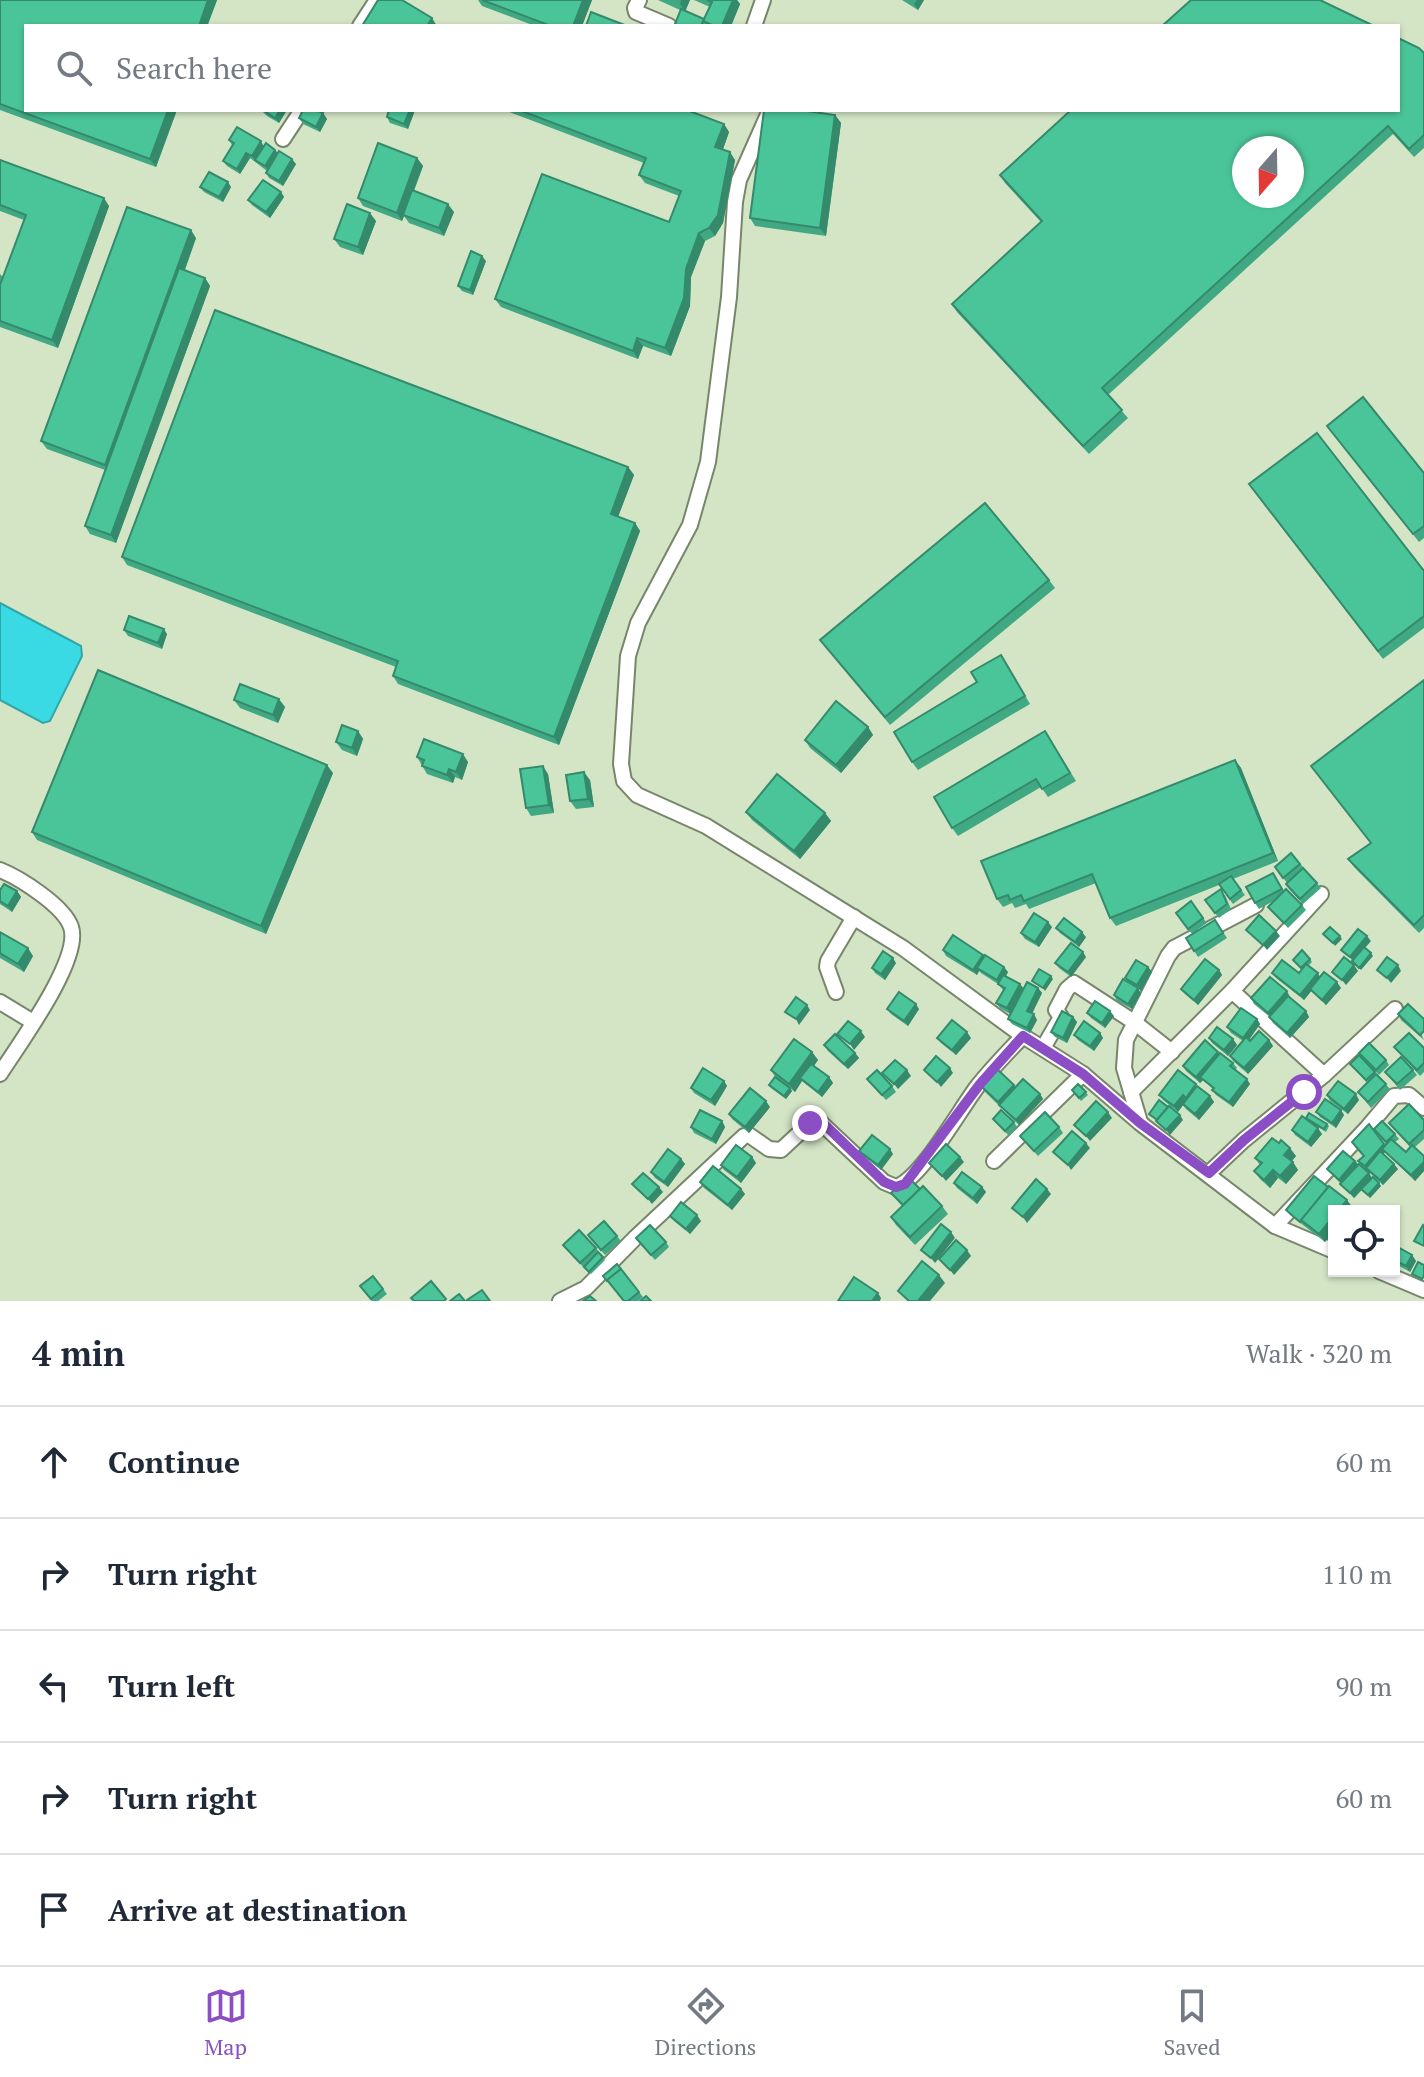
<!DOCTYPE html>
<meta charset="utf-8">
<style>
:root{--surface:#fff;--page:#f6f6f7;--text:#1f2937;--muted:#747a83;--line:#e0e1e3;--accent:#8b4ec4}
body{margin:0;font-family:"PT Serif",serif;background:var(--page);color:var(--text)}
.controls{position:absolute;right:24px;bottom:24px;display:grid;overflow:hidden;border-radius:0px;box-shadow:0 2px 6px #0004}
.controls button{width:72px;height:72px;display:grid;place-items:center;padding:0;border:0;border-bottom:2px solid var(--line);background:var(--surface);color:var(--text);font:40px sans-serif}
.compass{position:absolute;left:1232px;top:136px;width:72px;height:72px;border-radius:50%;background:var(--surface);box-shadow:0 2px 6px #0004;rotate:200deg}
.stop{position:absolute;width:24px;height:24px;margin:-18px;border:6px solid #8b4ec4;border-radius:50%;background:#fff}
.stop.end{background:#8b4ec4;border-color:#fff;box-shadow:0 2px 8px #0008}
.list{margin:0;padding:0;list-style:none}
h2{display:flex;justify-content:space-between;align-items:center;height:104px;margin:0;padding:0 32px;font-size:34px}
h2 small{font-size:26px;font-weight:400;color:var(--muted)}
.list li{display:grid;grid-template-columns:52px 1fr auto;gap:24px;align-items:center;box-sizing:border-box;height:112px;padding:0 32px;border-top:2px solid var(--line)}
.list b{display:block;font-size:30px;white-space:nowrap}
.list em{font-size:26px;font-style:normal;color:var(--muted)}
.icon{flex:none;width:44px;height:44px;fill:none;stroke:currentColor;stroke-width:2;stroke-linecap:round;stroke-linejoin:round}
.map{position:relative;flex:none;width:1424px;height:1301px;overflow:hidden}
.search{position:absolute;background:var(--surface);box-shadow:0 2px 6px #0004;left:24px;right:24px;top:24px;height:88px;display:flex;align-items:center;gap:20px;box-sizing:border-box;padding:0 28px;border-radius:0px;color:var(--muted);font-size:30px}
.sheet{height:664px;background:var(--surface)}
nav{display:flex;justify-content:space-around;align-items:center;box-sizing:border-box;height:112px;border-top:2px solid var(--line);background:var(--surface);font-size:22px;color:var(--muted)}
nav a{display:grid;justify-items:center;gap:4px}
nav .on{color:var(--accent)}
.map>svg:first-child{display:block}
</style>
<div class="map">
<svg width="1424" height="1301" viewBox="0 0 1424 1301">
<rect width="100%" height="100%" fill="#d4e5c6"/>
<path fill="#39dae3" stroke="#33a6a8" stroke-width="2" d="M0 603 81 646 82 656 50 721 43 723 0 700Z"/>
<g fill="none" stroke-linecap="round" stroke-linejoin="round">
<g stroke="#77866a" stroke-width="18">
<g id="street">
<path d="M639 0 635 8 636 12 669 26"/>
<path d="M360 26 377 0"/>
<path d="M754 26 763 0"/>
<path d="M770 110 739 180 735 202 729 297 708 462 690 525 638 623 628 656 621 764 624 781 637 795 706 826 903 948 1023 1036 1083 1074 1140 1123 1275 1226 1334 1251"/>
<path d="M283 139 302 110"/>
<path d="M0 870C20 878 64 906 71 927 82 959 19 1044 0 1074"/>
<path d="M1232 991 1324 1075"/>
<path d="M836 992 827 967 828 961 854 917"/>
<path d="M0 1002 33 1022"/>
<path d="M1043 1048 1061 1017 1056 1010 1067 989 1074 983 1134 1022 1172 1052"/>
<path d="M1131 1092 1232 991 1321 894"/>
<path d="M1140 1122 1124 1068 1126 1040 1168 956 1174 948 1256 905"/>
<path d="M994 1161 1083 1074"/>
<path d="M1209 1173 1244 1140 1324 1075 1395 1009"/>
<path d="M1275 1226 1366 1129 1394 1096 1409 1095 1424 1108"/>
<path d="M1379 1271 1424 1290"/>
<path d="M560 1301 586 1288 636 1237 744 1136 749 1135 769 1149 781 1150 810 1123 820 1122 884 1182 896 1187C921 1179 959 1111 977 1087 991 1069 1007 1053 1023 1036"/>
</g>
</g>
<use href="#street" stroke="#fff" stroke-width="14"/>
</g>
<g fill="#40a984">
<path d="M0 0H217L156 167 0 110Z"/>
<path d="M478 0H592L582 26H535L482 6Z"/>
<path d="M658 0H690L685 11 704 19 710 7 694 0H737L740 4 731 26H676L675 24 680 10Z"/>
<path d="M902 0H924L918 10Z"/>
<path d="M1424 53V148L1414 157 1393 134 1108 395 1128 418 1089 454 957 312 952 304 1041 222 1005 183 1000 175Z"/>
<path d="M261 110H287L279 123 267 116Z"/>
<path d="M389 110H415L408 129 390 123 387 117Z"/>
<path d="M504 110H687L724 124 729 132 723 149 735 160 723 223 715 236 705 241 691 277 690 306 671 356 643 346 638 359 501 307 495 299 669 222 679 196 645 183 639 175 644 163Z"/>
<path d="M323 113 327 119 320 132 303 124 299 118Z"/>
<path d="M835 115 841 123 826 236 755 226 750 218Z"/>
<path d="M229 140 264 146 275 150 278 153 296 164 283 186 269 178 266 173 267 171 250 158 240 174 227 166 223 161 232 145Z"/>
<path d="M417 158 423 166 414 191 454 212 444 236 409 223 404 216 402 221 363 206 358 198Z"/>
<path d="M0 160 109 206 58 348 0 327V274L3 277 24 220 0 211Z"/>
<path d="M200 187H231L223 202 204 192Z"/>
<path d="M281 192 284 197 270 218 252 205 248 200Z"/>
<path d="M376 221 363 255 340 247 334 239Z"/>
<path d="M196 238 185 270 205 278 210 286 116 543 90 534 85 526 105 470 47 449 41 441Z"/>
<path d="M486 261 473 295 462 291 458 286Z"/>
<path d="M1327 426 1424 473V538L1419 542Z"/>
<path d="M628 467 634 475 618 517 635 523 640 531 559 745 398 684 393 676 396 667 127 565 122 557Z"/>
<path d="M1255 492 1424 571V628L1383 659Z"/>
<path d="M1049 580 1055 588 890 725 820 640Z"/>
<path d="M124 630 167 634 162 649 128 636Z"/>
<path d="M1006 663 1030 704 918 770 912 762 977 682Z"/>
<path d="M1424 680V928L1419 933 1354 867 1348 859 1371 844Z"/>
<path d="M234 700 285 707 278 723 240 708Z"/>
<path d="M868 727 873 735 841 773 810 748 805 740Z"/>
<path d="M358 731 363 739 357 756 342 750 336 742Z"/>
<path d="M1045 731 1076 781 1048 797 1041 787 958 836 952 828Z"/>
<path d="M417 757 468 762 462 780 455 777 453 783 427 774Z"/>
<path d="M1235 760 1241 768 1278 861 1233 879 1245 895 1233 904 1219 885 1116 926 1110 918 1096 883 1029 909 1026 904 1015 908 1012 903 1003 907 997 899Z"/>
<path d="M333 773 266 934 37 840 32 832Z"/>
<path d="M548 774 554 813 531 816 526 808Z"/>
<path d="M590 780 594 807 576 809 570 801Z"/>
<path d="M746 812 825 813 831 821 800 859 752 820Z"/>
<path d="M1291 853 1321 888 1303 904 1289 889 1286 884 1287 883 1275 867Z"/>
<path d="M1273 873 1284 891 1302 905 1306 910 1288 928 1268 907 1275 900 1259 909 1255 903Z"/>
<path d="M0 890 17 891 21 897 12 912 0 904Z"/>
<path d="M1225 895 1231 909 1219 918 1205 900Z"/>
<path d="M1176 913 1203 918 1207 923 1193 933 1215 920 1227 938 1198 957 1186 938 1192 934Z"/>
<path d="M1052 927 1039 947 1025 939 1021 933Z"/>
<path d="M1056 928 1086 937 1079 947 1060 933Z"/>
<path d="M0 932 33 956 24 972 0 958Z"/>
<path d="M943 950 983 955 1008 972 1006 976 1020 984 1023 989 1038 988 1042 993 1032 1013 1037 1020 1030 1033 1012 1024 1008 1019 1010 1014 1000 1008 996 1003 1003 990 998 984 981 973 979 971 977 975 946 956Z"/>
<path d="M1086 957 1071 977 1059 968 1055 963Z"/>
<path d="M1310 959 1312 962 1308 966 1320 977 1341 988 1326 1005 1311 991 1304 1000 1276 978 1272 973H1299Z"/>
<path d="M896 963 885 980 875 973 872 968Z"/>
<path d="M1148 967 1152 972 1141 991 1138 989 1141 994 1132 1009 1117 1001 1114 995 1128 982 1125 978Z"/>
<path d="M1219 970 1222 975 1198 1005 1185 994 1181 989Z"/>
<path d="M1290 997 1306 1011 1309 1017 1290 1038 1273 1023 1270 1017 1254 1004 1251 998Z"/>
<path d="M1408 1004 1424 1040 1401 1020 1398 1014Z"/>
<path d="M887 1009H919L908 1026 891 1014Z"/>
<path d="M1087 1013 1114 1016 1105 1028 1091 1018Z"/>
<path d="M1073 1017 1077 1022 1067 1043 1055 1037 1051 1032Z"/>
<path d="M1257 1019 1260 1024 1249 1040H1269L1273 1046 1248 1074 1233 1061 1230 1056 1243 1041 1231 1033 1227 1027Z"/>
<path d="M1100 1033 1103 1038 1094 1051 1078 1040 1074 1035Z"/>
<path d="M937 1038H971L956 1055 941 1043Z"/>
<path d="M1209 1038 1233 1039 1237 1045 1228 1056 1212 1043Z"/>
<path d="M824 1045 855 1053 859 1058 848 1069 828 1051Z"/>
<path d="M1394 1047 1424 1048V1072L1420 1076Z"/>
<path d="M812 1052 818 1060 814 1066 829 1077 833 1083 822 1097 802 1081 795 1092 790 1088 792 1091 786 1099 771 1088 769 1085 776 1078 771 1070Z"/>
<path d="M1220 1053 1233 1063 1237 1068 1235 1070 1250 1084 1233 1107 1216 1095 1212 1090 1213 1089 1203 1080 1200 1083 1186 1071 1183 1066Z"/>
<path d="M1359 1053 1386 1060 1389 1065 1379 1075Z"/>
<path d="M1359 1055 1390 1089 1371 1108 1358 1092 1367 1083 1350 1064Z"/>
<path d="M1413 1070 1417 1075 1400 1090 1385 1072Z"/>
<path d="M867 1079 892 1086 896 1092 886 1100Z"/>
<path d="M724 1081 727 1086 715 1106 694 1093 691 1088Z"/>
<path d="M1078 1084 1088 1095 1081 1101 1072 1090Z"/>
<path d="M980 1085H1014L1015 1088 1040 1094 1043 1099 1019 1125 984 1091Z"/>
<path d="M1198 1087 1210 1096 1214 1102 1199 1120 1186 1109 1183 1105 1178 1112 1163 1100 1159 1095Z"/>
<path d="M1327 1095 1359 1100 1348 1114 1330 1101Z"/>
<path d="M770 1107 749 1133 732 1119 729 1114Z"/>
<path d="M1341 1110 1344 1115 1336 1128 1320 1117 1316 1112Z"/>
<path d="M993 1119 1014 1122 1017 1127 1009 1136Z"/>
<path d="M1307 1120 1327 1124 1329 1126 1326 1132 1310 1122 1322 1134 1311 1147 1295 1135 1292 1130Z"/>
<path d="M1424 1120V1139L1415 1147 1424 1156V1171L1415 1181 1385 1152 1383 1154 1398 1169 1383 1185 1362 1166 1358 1161 1386 1144 1374 1129 1395 1134 1399 1139 1395 1142 1406 1152 1410 1147 1389 1123Z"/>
<path d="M722 1121 725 1127 716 1144 694 1133 691 1127Z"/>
<path d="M1059 1127 1063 1133 1038 1156 1020 1136Z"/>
<path d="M859 1151 893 1154 881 1170 863 1156Z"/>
<path d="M1296 1156 1292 1161 1298 1170 1286 1184 1278 1178 1270 1188 1260 1179 1254 1171 1260 1165 1255 1158Z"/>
<path d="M752 1157 756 1163 741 1183 724 1170 721 1165Z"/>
<path d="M681 1159 685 1164 668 1187 655 1178 651 1172Z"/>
<path d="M1355 1161 1381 1186 1370 1198 1362 1190 1354 1198 1327 1169Z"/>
<path d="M700 1182 741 1189 745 1194 732 1210 704 1188Z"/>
<path d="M954 1183 982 1187 986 1192 977 1204 957 1188Z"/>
<path d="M920 1189 942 1206 948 1214 915 1245 896 1225 891 1217 902 1206 891 1193Z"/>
<path d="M1353 1208 1334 1211V1237L1332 1233 1325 1242 1290 1215 1286 1210Z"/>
<path d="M670 1216 701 1221 690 1234 674 1221Z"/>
<path d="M588 1235 617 1236 621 1241 605 1255Z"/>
<path d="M636 1238 666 1242 669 1247 655 1260Z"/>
<path d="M563 1245 596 1248 605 1260 591 1274 584 1267V1268Z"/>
<path d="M1394 1245 1412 1255 1416 1261 1410 1272 1394 1263Z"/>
<path d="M617 1264 643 1297 638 1301H623L603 1276Z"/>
<path d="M373 1276 387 1294 378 1301H372L360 1286Z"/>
</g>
<g fill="#348a6b">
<path d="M208 0H217L207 26H199Z"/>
<path d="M583 0H592L582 26H573Z"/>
<path d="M681 0H690L685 12 680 4Z"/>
<path d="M733 0H737L740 4 731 26H722Z"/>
<path d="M917 0H924L918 10 914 4Z"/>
<path d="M432 18 437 26H427Z"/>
<path d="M168 110H177L156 167 150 159Z"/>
<path d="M280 110H287L279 123 275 118Z"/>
<path d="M410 110H415L408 129 404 124Z"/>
<path d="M323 113 327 119 320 132 316 127Z"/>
<path d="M835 115 841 123 826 236 820 228Z"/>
<path d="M724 124 729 132 721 155 715 147Z"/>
<path d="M261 141 264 147 256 162 252 156Z"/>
<path d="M275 150 279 155 269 172 265 166Z"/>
<path d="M730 152 735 160 723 223 715 236 709 228Z"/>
<path d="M246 153 250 158 240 174 237 169Z"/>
<path d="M417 158 423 166 402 221 397 213Z"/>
<path d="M292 159 296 164 283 186 279 181Z"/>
<path d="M228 182 231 187 223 202 219 197Z"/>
<path d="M281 192 284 197 270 218 266 212Z"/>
<path d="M104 198 109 206 58 348 52 340Z"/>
<path d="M448 204 454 212 444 236 439 228Z"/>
<path d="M370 213 376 221 363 255 358 247Z"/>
<path d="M191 230 196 238 111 473 105 465Z"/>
<path d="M699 233 705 241 691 277 690 306 671 356 665 348 686 269Z"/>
<path d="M482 256 486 261 473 295 470 290Z"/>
<path d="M205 278 210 286 116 543 111 535Z"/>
<path d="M637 338 643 346 638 359 633 351Z"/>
<path d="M628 467 634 475 616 522 611 514Z"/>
<path d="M635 523 640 531 559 745 554 737Z"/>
<path d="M164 629 167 634 162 649 158 643Z"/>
<path d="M279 699 285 707 278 723 273 715Z"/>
<path d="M868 727 873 735 841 773 836 765Z"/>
<path d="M358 731 363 739 357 756 352 748Z"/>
<path d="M463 754 468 762 462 780 456 772Z"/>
<path d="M1235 760 1241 768 1278 861 1273 853Z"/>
<path d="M327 765 333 773 266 934 261 926Z"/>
<path d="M543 766 548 774 554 813 549 805Z"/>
<path d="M449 769 455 777 453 783 447 775Z"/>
<path d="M584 772 590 780 594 807 588 799Z"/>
<path d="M825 813 831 821 800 859 794 851Z"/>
<path d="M17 891 21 897 12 912 8 906Z"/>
<path d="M1048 922 1052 927 1039 947 1035 942Z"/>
<path d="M1276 931 1280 936 1267 950 1263 945Z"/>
<path d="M1082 932 1086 937 1079 947 1075 942Z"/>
<path d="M1340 936 1342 939 1335 946 1333 943Z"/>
<path d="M1367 936 1371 941 1353 962 1350 957Z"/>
<path d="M28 948 33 956 24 972 18 964Z"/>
<path d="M1083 952 1086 957 1071 977 1068 972Z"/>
<path d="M1371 953 1373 956 1361 970 1359 968Z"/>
<path d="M983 955 986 960 977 968 979 971 977 975 973 970Z"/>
<path d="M893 958 896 963 885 980 881 974Z"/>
<path d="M1354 965 1358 971 1346 985 1342 980Z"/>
<path d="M1398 965 1401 971 1391 983 1387 978Z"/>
<path d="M1004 967 1008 972 1001 985 997 980Z"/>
<path d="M1148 967 1152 972 1141 991 1137 985Z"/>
<path d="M1219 970 1222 975 1198 1005 1194 1000Z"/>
<path d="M1318 973 1321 979 1304 1000 1300 995Z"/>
<path d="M1051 976 1053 979 1045 991 1043 988Z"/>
<path d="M1337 982 1341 988 1326 1005 1322 1000Z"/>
<path d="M1020 984 1024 989 1010 1014 1007 1008Z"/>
<path d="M1038 988 1042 993 1031 1016 1027 1011Z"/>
<path d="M1138 988 1141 994 1132 1009 1128 1004Z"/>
<path d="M1287 991 1290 997 1271 1018 1268 1013Z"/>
<path d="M916 1004 919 1009 908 1026 904 1021Z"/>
<path d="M807 1005 810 1010 799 1025 796 1019Z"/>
<path d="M1110 1011 1114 1016 1105 1028 1102 1023Z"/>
<path d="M1306 1011 1309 1017 1290 1038 1287 1033Z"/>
<path d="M1034 1014 1037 1020 1030 1033 1027 1028Z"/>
<path d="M1073 1017 1077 1022 1067 1043 1063 1038Z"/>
<path d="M1257 1019 1260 1024 1246 1044 1243 1038Z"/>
<path d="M861 1031 865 1037 854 1050 850 1044Z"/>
<path d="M967 1032 971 1038 956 1055 952 1050Z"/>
<path d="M1100 1033 1103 1038 1094 1051 1090 1046Z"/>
<path d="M1233 1039 1237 1045 1228 1056 1224 1050Z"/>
<path d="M1269 1040 1273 1046 1248 1074 1244 1068Z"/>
<path d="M812 1052 818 1060 803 1080 800 1078 802 1081 795 1092 789 1084Z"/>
<path d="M1218 1052 1222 1057 1200 1077 1203 1080 1200 1083 1196 1077Z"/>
<path d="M855 1053 859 1058 848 1069 844 1064Z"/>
<path d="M950 1068 953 1073 941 1087 937 1082Z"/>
<path d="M907 1070 911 1076 898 1089 894 1084Z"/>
<path d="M829 1077 833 1083 822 1097 818 1092Z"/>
<path d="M1247 1079 1250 1084 1233 1107 1229 1102Z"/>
<path d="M724 1081 727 1086 715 1106 711 1100Z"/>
<path d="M1014 1085 1017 1090 1002 1107 998 1102Z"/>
<path d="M790 1088 792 1091 786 1099 784 1096Z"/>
<path d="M1040 1094 1043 1099 1019 1125 1016 1120Z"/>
<path d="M1356 1094 1359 1100 1348 1114 1344 1109Z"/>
<path d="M1183 1095 1186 1101 1178 1112 1174 1106Z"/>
<path d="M1210 1096 1214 1102 1199 1120 1195 1114Z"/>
<path d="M766 1101 770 1107 749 1133 745 1127Z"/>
<path d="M1341 1110 1344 1115 1336 1128 1332 1123Z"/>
<path d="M1108 1112 1112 1118 1090 1141 1086 1136Z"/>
<path d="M1180 1115 1183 1120 1170 1135 1166 1130Z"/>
<path d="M722 1121 725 1127 716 1144 712 1139Z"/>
<path d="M1318 1128 1322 1134 1311 1147 1308 1142Z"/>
<path d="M1086 1143 1090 1148 1071 1170 1068 1165Z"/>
<path d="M1384 1144 1387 1149H1382L1385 1152 1369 1171 1365 1166Z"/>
<path d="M1290 1148 1296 1156 1290 1163 1284 1155Z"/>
<path d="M890 1149 893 1154 881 1170 878 1165Z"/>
<path d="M752 1157 756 1163 741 1183 737 1177Z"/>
<path d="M960 1157 964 1162 946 1181 942 1176Z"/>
<path d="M681 1159 685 1164 668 1187 664 1182Z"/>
<path d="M1355 1161 1359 1166 1343 1185 1339 1180Z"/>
<path d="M1293 1162 1298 1170 1286 1184 1280 1176Z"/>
<path d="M1424 1162V1171L1415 1181 1411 1175Z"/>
<path d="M1394 1164 1398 1169 1383 1185 1380 1180Z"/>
<path d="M1273 1170 1278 1178 1270 1188 1264 1180Z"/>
<path d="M1369 1173 1372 1178 1354 1198 1350 1193Z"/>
<path d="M1379 1183 1381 1186 1370 1198 1368 1195Z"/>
<path d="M659 1187 663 1192 652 1204 648 1199Z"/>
<path d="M982 1187 986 1192 977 1204 973 1198Z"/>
<path d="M741 1189 745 1194 732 1210 728 1205Z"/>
<path d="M1047 1189 1051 1194 1027 1223 1023 1217Z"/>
<path d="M1347 1200 1353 1208 1350 1211H1338Z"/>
<path d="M697 1215 701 1221 690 1234 686 1229Z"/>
<path d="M1334 1216V1231L1325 1242 1319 1234Z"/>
<path d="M951 1232 955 1238 935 1263 931 1258Z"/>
<path d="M967 1250 971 1256 954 1275 950 1270Z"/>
<path d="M1412 1255 1416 1261 1410 1272 1406 1266Z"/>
<path d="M939 1275 945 1283 930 1301H918Z"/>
<path d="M878 1293 881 1298 880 1301H872Z"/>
</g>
<g fill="#4ac599" stroke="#348a6b" stroke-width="2" fill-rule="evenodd">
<path d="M0 0H208L199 26H26V110H168L150 159 0 104Z"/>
<path d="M378 0H402L432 18 427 26H362Z"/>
<path d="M482 0H583L573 26H551Z"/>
<path d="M707 0H733L722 26H714L703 21 712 2Z"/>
<path d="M1191 0H1320L1374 26H1162Z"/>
<path d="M681 9 704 19 701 26H680L675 24Z"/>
<path d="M591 12 627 26H586Z"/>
<path d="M1398 38 1419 48 1424 53V135L1409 149 1388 126 1102 388 1122 410 1083 446 952 304 1042 221 1000 175 1071 110H1398ZM1244 148H1292V196H1244Z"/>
<path d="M263 110H280L275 118Z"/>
<path d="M303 110H316L323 113 316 127 299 118Z"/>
<path d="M389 110H410L404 124 387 117Z"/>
<path d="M519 110H687L724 124 715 147 730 152 718 215 709 228 699 233 686 269 684 298 665 348 637 338 633 351 495 299 542 174 669 222 681 191 639 175 646 158Z"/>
<path d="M764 110H800L835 115 820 228 750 218Z"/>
<path d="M237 127 261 141 252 156 246 153 237 169 223 161 234 143 229 140Z"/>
<path d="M266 143 275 150 265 166 255 160Z"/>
<path d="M378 143 417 158 397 213 358 198Z"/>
<path d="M279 151 292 159 279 181 266 173Z"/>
<path d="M0 160 104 198 52 340 0 321V285L26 215 0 205Z"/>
<path d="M209 172 228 182 219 197 200 187Z"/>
<path d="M263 180 281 192 266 212 248 200Z"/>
<path d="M412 190 448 204 439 228 403 215Z"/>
<path d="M347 204 370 213 358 247 334 239Z"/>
<path d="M127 207 191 230 105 465 41 441Z"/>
<path d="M471 251 482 256 470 290 458 286Z"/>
<path d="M179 268 205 278 111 535 85 526Z"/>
<path d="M215 310 628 467 611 514 635 523 554 737 393 676 398 661 122 557Z"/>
<path d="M1363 397 1424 473V526L1413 534 1327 426Z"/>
<path d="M1317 433 1424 571V616L1378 651 1249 484Z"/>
<path d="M985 503 1049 580 885 717 820 640Z"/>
<path d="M129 616 164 629 158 643 124 630Z"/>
<path d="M1001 655 1025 696 912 762 894 732 977 682 971 672Z"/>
<path d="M98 670 327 765 261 926 32 832Z"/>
<path d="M1424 680V915L1414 925 1348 859 1371 843 1311 766Z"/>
<path d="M240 684 279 699 273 715 234 700Z"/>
<path d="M836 701 868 727 836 765 805 740Z"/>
<path d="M342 725 358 731 352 748 336 742Z"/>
<path d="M1045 731 1070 773 1042 789 1036 779 952 828 934 797Z"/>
<path d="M424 739 463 754 456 772 449 769 447 775 422 766 424 760 417 757Z"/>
<path d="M1235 760 1273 853 1110 918 1092 874 1024 901 1021 895 1010 900 1008 895 997 899 981 861Z"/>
<path d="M543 766 549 805 526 808 520 769Z"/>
<path d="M584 772 588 799 570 801 566 775Z"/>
<path d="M777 774 825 813 794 851 746 812Z"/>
<path d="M1291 853 1300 864 1283 878 1275 867Z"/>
<path d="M1303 868 1317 883 1300 899 1286 884Z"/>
<path d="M1273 873 1282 889 1255 903 1246 887Z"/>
<path d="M1231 876 1241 890 1230 899 1219 884Z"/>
<path d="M4 884 17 891 8 906 0 901V890Z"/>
<path d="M1221 889 1227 904 1215 913 1205 900Z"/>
<path d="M1286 889 1302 905 1284 923 1268 907Z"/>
<path d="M1191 901 1203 918 1188 929 1176 913Z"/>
<path d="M1034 913 1048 922 1035 942 1021 933Z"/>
<path d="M1259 915 1276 931 1263 945 1246 930Z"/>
<path d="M1064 918 1082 932 1075 942 1056 928Z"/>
<path d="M1215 920 1223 933 1194 951 1186 938Z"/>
<path d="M1330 927 1340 936 1333 943 1323 934Z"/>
<path d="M1358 929 1367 936 1350 957 1341 950Z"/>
<path d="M0 932 28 948 18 964 0 953Z"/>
<path d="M953 935 983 955 973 970 943 950Z"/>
<path d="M1071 943 1083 952 1068 972 1055 963Z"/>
<path d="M1364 947 1371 953 1359 968 1352 961Z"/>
<path d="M1302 950 1310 959 1301 968 1293 960Z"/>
<path d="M883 951 893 958 881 974 872 968Z"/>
<path d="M985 955 1004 967 997 980 977 968Z"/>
<path d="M1344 957 1354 965 1342 980 1332 972Z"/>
<path d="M1387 957 1398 965 1387 978 1377 970Z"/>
<path d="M1205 959 1219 970 1194 1000 1181 989Z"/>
<path d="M1136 960 1148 967 1137 985 1125 978Z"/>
<path d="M1282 960 1299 973 1306 964 1318 973 1300 995 1272 973Z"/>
<path d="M1039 969 1051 976 1043 988 1032 981Z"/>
<path d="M1324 972 1337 982 1322 1000 1310 989Z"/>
<path d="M1003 975 1020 984 1007 1008 996 1003 1005 988 998 984Z"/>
<path d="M1270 977 1287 991 1268 1013 1251 998Z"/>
<path d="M1123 979 1138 988 1128 1004 1114 995Z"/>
<path d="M1027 982 1038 988 1027 1011 1034 1014 1027 1028 1008 1019Z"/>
<path d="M899 992 916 1004 904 1021 887 1009Z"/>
<path d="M1288 996 1306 1011 1287 1033 1269 1017Z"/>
<path d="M796 997 807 1005 796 1019 785 1012Z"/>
<path d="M1095 1001 1110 1011 1102 1023 1087 1013Z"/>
<path d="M1408 1004 1424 1019V1031L1420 1035 1398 1014Z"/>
<path d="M1241 1008 1257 1019 1243 1038 1227 1027Z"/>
<path d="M1062 1011 1073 1017 1063 1038 1051 1032Z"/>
<path d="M952 1020 967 1032 952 1050 937 1038Z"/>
<path d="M848 1021 861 1031 850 1044 837 1034Z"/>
<path d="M1084 1021 1100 1033 1090 1046 1074 1035Z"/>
<path d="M1217 1027 1233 1039 1224 1050 1209 1038Z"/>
<path d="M1259 1031 1269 1040 1244 1068 1230 1056 1246 1037 1250 1041Z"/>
<path d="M1409 1033 1424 1048V1063L1417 1070 1394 1047Z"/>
<path d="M835 1034 855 1053 844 1064 824 1045Z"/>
<path d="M794 1039 812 1052 789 1084 771 1070Z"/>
<path d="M1205 1040 1218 1052 1196 1077 1183 1066Z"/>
<path d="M1369 1043 1386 1060 1376 1070 1359 1053Z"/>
<path d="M1220 1053 1233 1063 1230 1066 1247 1079 1229 1102 1212 1090 1214 1088 1200 1077Z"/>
<path d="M1359 1055 1375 1072 1366 1080 1350 1064Z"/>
<path d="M936 1056 950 1068 937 1082 924 1070Z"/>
<path d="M1401 1057 1413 1070 1397 1084 1385 1072Z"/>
<path d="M895 1060 907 1070 894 1084 882 1073Z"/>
<path d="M811 1064 829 1077 818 1092 800 1078Z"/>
<path d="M703 1068 724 1081 711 1100 691 1088Z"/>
<path d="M996 1068 1014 1085 998 1102 980 1085Z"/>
<path d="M877 1070 892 1086 882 1095 867 1079Z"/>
<path d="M1178 1070 1196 1084 1186 1098 1183 1095 1174 1106 1159 1095Z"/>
<path d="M1376 1074 1386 1084 1368 1102 1358 1092Z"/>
<path d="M775 1077 790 1088 784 1096 769 1085Z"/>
<path d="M1023 1079 1040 1094 1016 1120 999 1105Z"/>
<path d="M1338 1081 1356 1094 1344 1109 1327 1095Z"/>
<path d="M1078 1084 1086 1092 1079 1098 1072 1090Z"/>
<path d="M1197 1086 1210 1096 1195 1114 1183 1104Z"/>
<path d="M750 1088 766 1101 745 1127 729 1114Z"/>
<path d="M1325 1099 1341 1110 1332 1123 1316 1112Z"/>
<path d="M1159 1100 1168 1107 1157 1120 1149 1114Z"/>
<path d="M1096 1101 1108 1112 1086 1136 1074 1125Z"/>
<path d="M1409 1104 1424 1120V1130L1409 1144 1389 1123Z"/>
<path d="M1169 1106 1180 1115 1166 1130 1156 1121Z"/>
<path d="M700 1110 722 1121 712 1139 691 1127Z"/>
<path d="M1001 1110 1014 1122 1005 1131 993 1119Z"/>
<path d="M1045 1112 1059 1127 1034 1151 1020 1136Z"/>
<path d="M1309 1113 1327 1124 1324 1129 1306 1118Z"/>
<path d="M1302 1116 1318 1128 1308 1142 1292 1130Z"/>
<path d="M1382 1121 1395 1134 1386 1142 1374 1129Z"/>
<path d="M1369 1124 1384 1144 1365 1166 1358 1161 1364 1156 1352 1142Z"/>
<path d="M1072 1131 1086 1143 1068 1165 1053 1152Z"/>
<path d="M872 1135 890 1149 878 1165 859 1151Z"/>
<path d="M1272 1138 1279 1143 1281 1140 1290 1148 1284 1155 1293 1162 1280 1176 1273 1170 1264 1180 1254 1171 1262 1163 1255 1158Z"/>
<path d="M1391 1139 1406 1152 1412 1145 1424 1156V1162L1411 1175 1382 1149Z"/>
<path d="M946 1144 960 1157 942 1176 929 1163Z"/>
<path d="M736 1145 752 1157 737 1177 721 1165Z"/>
<path d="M668 1149 681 1159 664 1182 651 1172Z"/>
<path d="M1343 1151 1355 1161 1339 1180 1327 1169Z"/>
<path d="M1380 1151 1394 1164 1380 1180 1366 1168Z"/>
<path d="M1359 1164 1369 1173 1350 1193 1340 1184Z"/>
<path d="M713 1166 741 1189 728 1205 700 1182Z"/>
<path d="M962 1172 982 1187 973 1198 954 1183Z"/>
<path d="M643 1173 659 1187 648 1199 632 1184Z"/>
<path d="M1314 1176 1328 1187 1300 1222 1286 1210Z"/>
<path d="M908 1177 920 1189 903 1205 891 1193Z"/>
<path d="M1373 1177 1379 1183 1368 1195 1361 1189Z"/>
<path d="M1036 1179 1047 1189 1023 1217 1012 1208Z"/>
<path d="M923 1186 942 1206 910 1237 891 1217Z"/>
<path d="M1329 1186 1347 1200 1338 1211H1334V1216L1319 1234 1301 1220Z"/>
<path d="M681 1202 697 1215 686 1229 670 1216Z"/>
<path d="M604 1221 617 1236 601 1250 588 1235Z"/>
<path d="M941 1224 951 1232 931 1258 921 1250Z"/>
<path d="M650 1225 666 1242 651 1255 636 1238Z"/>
<path d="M1423 1225 1424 1226V1246L1414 1241Z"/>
<path d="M579 1230 596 1248 580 1263 563 1245Z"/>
<path d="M956 1240 967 1250 950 1270 939 1259Z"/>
<path d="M1394 1245 1412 1255 1406 1266 1394 1260Z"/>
<path d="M598 1252 603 1257 589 1272 584 1267Z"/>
<path d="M922 1261 939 1275 918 1301H909L898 1291Z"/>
<path d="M1418 1262 1424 1265V1276L1422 1279 1412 1274Z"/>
<path d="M617 1264 621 1269 607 1281 603 1276Z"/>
<path d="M621 1269 639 1292 628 1301H624L607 1280Z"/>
<path d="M373 1276 383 1289 371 1299 360 1286Z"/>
<path d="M854 1277 878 1293 872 1301H838Z"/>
<path d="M431 1281 446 1299 444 1301H414L411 1298Z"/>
<path d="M482 1290 490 1301H467V1300Z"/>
<path d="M459 1294 465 1301H450Z"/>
<path d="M590 1296 596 1301H583Z"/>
<path d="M646 1296 651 1301H640Z"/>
</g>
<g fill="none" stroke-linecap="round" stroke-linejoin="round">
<path stroke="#8b4ec4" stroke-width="10" d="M810 1123 815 1121 825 1125 884 1182 896 1187 905 1184 980 1084 1023 1036 1083 1074 1140 1123 1209 1173 1244 1140 1304 1092"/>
</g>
</svg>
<div class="controls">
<button><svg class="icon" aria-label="locate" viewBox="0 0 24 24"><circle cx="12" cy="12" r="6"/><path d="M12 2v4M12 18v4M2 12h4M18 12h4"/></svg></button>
</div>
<svg class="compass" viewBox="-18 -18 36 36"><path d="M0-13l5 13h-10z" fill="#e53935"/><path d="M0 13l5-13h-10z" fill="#747a83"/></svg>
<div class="stop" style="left:1304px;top:1092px"></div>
<div class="stop end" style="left:810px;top:1123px"></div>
<div class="search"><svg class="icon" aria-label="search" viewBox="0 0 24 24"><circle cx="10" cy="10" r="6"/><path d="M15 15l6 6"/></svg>Search here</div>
</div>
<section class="sheet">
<h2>4 min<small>Walk · 320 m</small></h2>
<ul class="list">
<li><svg class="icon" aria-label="ahead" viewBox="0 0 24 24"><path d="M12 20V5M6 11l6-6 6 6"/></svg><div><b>Continue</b></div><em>60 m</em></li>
<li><svg class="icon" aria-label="right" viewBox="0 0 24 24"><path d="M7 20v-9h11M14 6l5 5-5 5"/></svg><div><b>Turn right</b></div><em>110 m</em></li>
<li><svg class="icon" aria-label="left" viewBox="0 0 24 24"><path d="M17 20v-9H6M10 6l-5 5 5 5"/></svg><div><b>Turn left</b></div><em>90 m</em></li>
<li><svg class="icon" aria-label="right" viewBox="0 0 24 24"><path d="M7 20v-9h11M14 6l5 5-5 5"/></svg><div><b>Turn right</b></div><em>60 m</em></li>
<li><svg class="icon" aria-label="arrive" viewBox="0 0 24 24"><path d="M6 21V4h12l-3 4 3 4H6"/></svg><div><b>Arrive at destination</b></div></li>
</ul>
</section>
<nav>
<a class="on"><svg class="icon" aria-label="map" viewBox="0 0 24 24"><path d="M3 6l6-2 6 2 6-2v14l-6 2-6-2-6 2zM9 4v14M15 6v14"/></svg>Map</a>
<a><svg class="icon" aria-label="directions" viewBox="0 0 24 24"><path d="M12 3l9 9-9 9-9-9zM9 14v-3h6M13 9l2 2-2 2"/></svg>Directions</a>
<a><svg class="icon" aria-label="saved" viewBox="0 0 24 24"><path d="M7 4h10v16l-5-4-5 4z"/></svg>Saved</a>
</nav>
